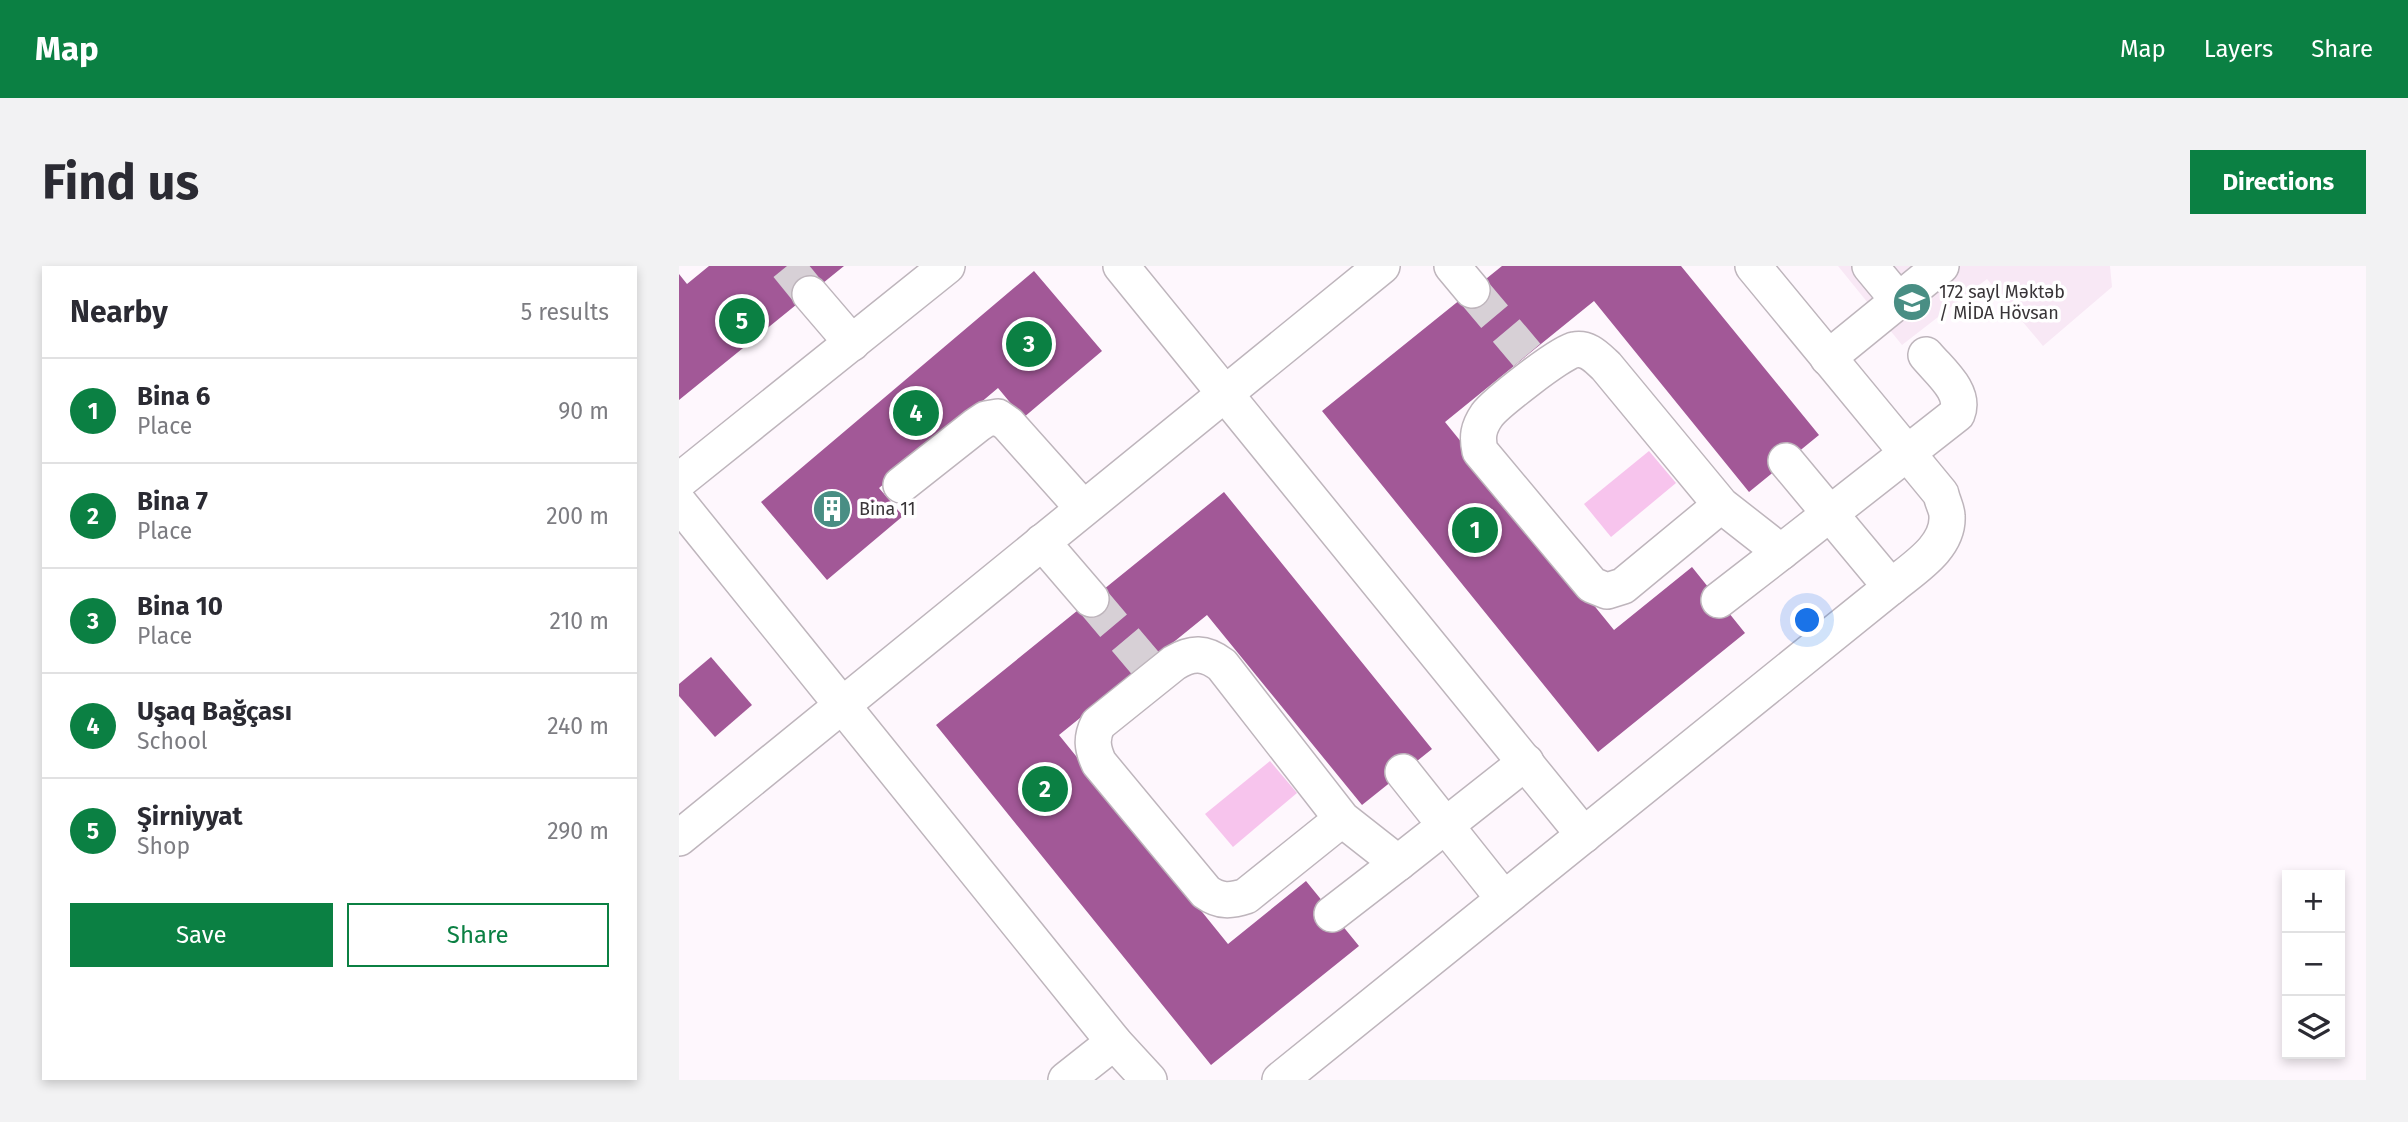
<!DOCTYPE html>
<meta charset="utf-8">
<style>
:root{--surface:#fff;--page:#f2f2f3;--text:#2b2b33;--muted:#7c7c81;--line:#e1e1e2;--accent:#0b8043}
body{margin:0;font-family:"Fira Sans",sans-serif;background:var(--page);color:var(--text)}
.controls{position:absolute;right:21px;bottom:21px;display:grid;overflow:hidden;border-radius:0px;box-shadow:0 4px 10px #0003}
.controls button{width:63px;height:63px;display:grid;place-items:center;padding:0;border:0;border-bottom:2px solid var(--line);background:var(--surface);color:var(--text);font:35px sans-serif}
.you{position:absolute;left:1129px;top:355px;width:24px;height:24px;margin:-18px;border:5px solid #fff;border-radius:50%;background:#1a73e8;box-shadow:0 0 0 10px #1a73e833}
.badge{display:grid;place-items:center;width:46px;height:46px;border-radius:50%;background:var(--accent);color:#fff;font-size:23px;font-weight:700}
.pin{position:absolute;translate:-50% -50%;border:4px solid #fff;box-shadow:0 2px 7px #0006}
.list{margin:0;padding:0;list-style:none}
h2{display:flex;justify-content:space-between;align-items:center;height:91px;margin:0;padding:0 28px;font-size:30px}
h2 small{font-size:23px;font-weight:400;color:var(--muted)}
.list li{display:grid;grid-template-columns:46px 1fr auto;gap:21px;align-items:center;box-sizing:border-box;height:105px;padding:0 28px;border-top:2px solid var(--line)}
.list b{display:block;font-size:26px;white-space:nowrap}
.list p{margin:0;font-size:23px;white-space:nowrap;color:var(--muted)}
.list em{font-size:23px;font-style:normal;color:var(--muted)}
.actions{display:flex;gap:14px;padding:21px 28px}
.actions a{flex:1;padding:16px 0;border:2px solid var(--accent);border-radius:0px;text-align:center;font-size:24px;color:var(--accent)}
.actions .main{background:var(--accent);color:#fff}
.icon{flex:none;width:38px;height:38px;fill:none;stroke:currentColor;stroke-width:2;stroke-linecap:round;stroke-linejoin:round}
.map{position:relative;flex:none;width:1687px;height:814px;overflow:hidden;border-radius:0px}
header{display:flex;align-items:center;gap:42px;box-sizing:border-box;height:98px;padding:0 35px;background:var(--accent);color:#fff}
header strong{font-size:33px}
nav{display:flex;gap:38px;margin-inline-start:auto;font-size:24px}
.intro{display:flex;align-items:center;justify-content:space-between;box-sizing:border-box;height:168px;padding:0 42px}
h1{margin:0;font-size:49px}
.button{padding:18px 32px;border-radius:0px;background:var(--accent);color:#fff;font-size:24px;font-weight:700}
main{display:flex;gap:42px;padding:0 42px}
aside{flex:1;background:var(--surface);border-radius:0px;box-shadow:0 4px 10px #0003}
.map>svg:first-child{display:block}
</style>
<header>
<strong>Map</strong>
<nav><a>Map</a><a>Layers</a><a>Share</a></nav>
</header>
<div class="intro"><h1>Find us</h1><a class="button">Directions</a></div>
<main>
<aside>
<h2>Nearby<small>5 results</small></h2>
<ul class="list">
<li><span class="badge">1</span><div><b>Bina 6</b><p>Place</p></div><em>90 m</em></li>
<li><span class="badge">2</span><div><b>Bina 7</b><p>Place</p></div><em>200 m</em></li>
<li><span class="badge">3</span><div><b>Bina 10</b><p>Place</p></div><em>210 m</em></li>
<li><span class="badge">4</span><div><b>Uşaq Bağçası</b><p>School</p></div><em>240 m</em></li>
<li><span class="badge">5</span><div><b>Şirniyyat</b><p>Shop</p></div><em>290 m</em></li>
</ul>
<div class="actions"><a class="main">Save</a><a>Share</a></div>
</aside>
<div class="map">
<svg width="1687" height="814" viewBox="0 0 1687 814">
<rect width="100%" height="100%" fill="#fef7fd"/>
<path fill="#f8e8f5" d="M1159 0H1431L1433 21 1364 80 1308 13 1223 79Z"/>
<g fill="#f7c4ed">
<path d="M970 185 997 217 932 271 905 238Z"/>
<path d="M591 495 618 527 554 581 526 548Z"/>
</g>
<g fill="#a25897">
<path d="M30 0H165L0 134V8L8 18Z"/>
<path d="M823 0H1002L1140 169 1070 226 915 35 766 156 935 364 1013 301 1066 367 919 486 643 145Z"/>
<path d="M355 5 423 85 344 152 319 122 200 222 224 250 148 314 82 236Z"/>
<path d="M545 226 753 483 683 539 528 349 380 469 549 678 627 615 680 680 532 799 257 459Z"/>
<path d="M32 391 73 439 36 471 0 430V418Z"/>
</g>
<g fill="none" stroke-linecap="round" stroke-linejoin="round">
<g stroke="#d7d0d6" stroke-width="35" stroke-dasharray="35 18" stroke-linecap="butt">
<path d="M108 0 131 28"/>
<path d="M793 24 848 89"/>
<path d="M412 333 467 398"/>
</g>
<g stroke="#beb5bc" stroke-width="38">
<g id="minor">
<path d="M442 0 905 569"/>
<path d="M773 0 793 24"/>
<path d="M1191 0 1220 35"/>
<path d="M131 28 173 77"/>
<path d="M1149 92 1262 0"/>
<path d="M1107 195 1212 321"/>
<path d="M0 215 268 0"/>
<path d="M222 219 298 159 307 153 319 151 329 158 404 242"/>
<path d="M0 237 435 776 470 814"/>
<path d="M1042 239 927 100C918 92 909 81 895 84 882 86 816 138 808 149 799 162 798 171 801 185L913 319 928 325 944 320 1042 239 1102 286 1278 148C1287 126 1261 106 1247 89"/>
<path d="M363 276 412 333"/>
<path d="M1040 334 1102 286"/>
<path d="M724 506 825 633"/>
<path d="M663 553 567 630C552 635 541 636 527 626L420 497C413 482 412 472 419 458L495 397C513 386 526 386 543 399L663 553 719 597 847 496"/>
<path d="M0 572 703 0"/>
<path d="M653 648 719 597"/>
<path d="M387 814 435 776"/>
<path d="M601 814 1212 321C1233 303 1270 282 1268 250 1268 243 1263 235 1262 228L1074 0"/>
</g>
</g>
<use href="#minor" stroke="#fff" stroke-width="35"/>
</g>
<defs>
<g id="school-disc" transform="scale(2.0125)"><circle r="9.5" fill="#498e84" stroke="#fff"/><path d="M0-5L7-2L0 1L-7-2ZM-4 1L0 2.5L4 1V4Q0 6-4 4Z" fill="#fff"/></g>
<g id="building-disc" transform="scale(2.0125)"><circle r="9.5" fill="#498e84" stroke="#fff"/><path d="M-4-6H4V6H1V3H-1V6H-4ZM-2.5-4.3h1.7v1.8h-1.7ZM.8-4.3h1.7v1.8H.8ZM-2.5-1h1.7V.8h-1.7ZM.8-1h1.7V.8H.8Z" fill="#fff"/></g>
</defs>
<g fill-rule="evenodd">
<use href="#school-disc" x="1233" y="36"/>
<use href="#building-disc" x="153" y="243"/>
</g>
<g text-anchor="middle" stroke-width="7" stroke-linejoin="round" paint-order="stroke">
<g font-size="18" fill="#393538" stroke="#fff" text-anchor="start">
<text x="1260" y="32">172 sayl Məktəb<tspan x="1260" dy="21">/ MİDA Hövsan</tspan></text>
<text x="180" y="249">Bina 11</text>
</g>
</g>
</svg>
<div class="controls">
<button>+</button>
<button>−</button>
<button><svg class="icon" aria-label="layers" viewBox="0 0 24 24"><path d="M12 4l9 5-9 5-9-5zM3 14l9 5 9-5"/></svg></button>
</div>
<div class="you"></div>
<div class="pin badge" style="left:796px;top:264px">1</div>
<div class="pin badge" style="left:366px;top:523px">2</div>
<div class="pin badge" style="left:350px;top:78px">3</div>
<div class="pin badge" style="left:237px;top:147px">4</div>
<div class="pin badge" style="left:63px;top:55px">5</div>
</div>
</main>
